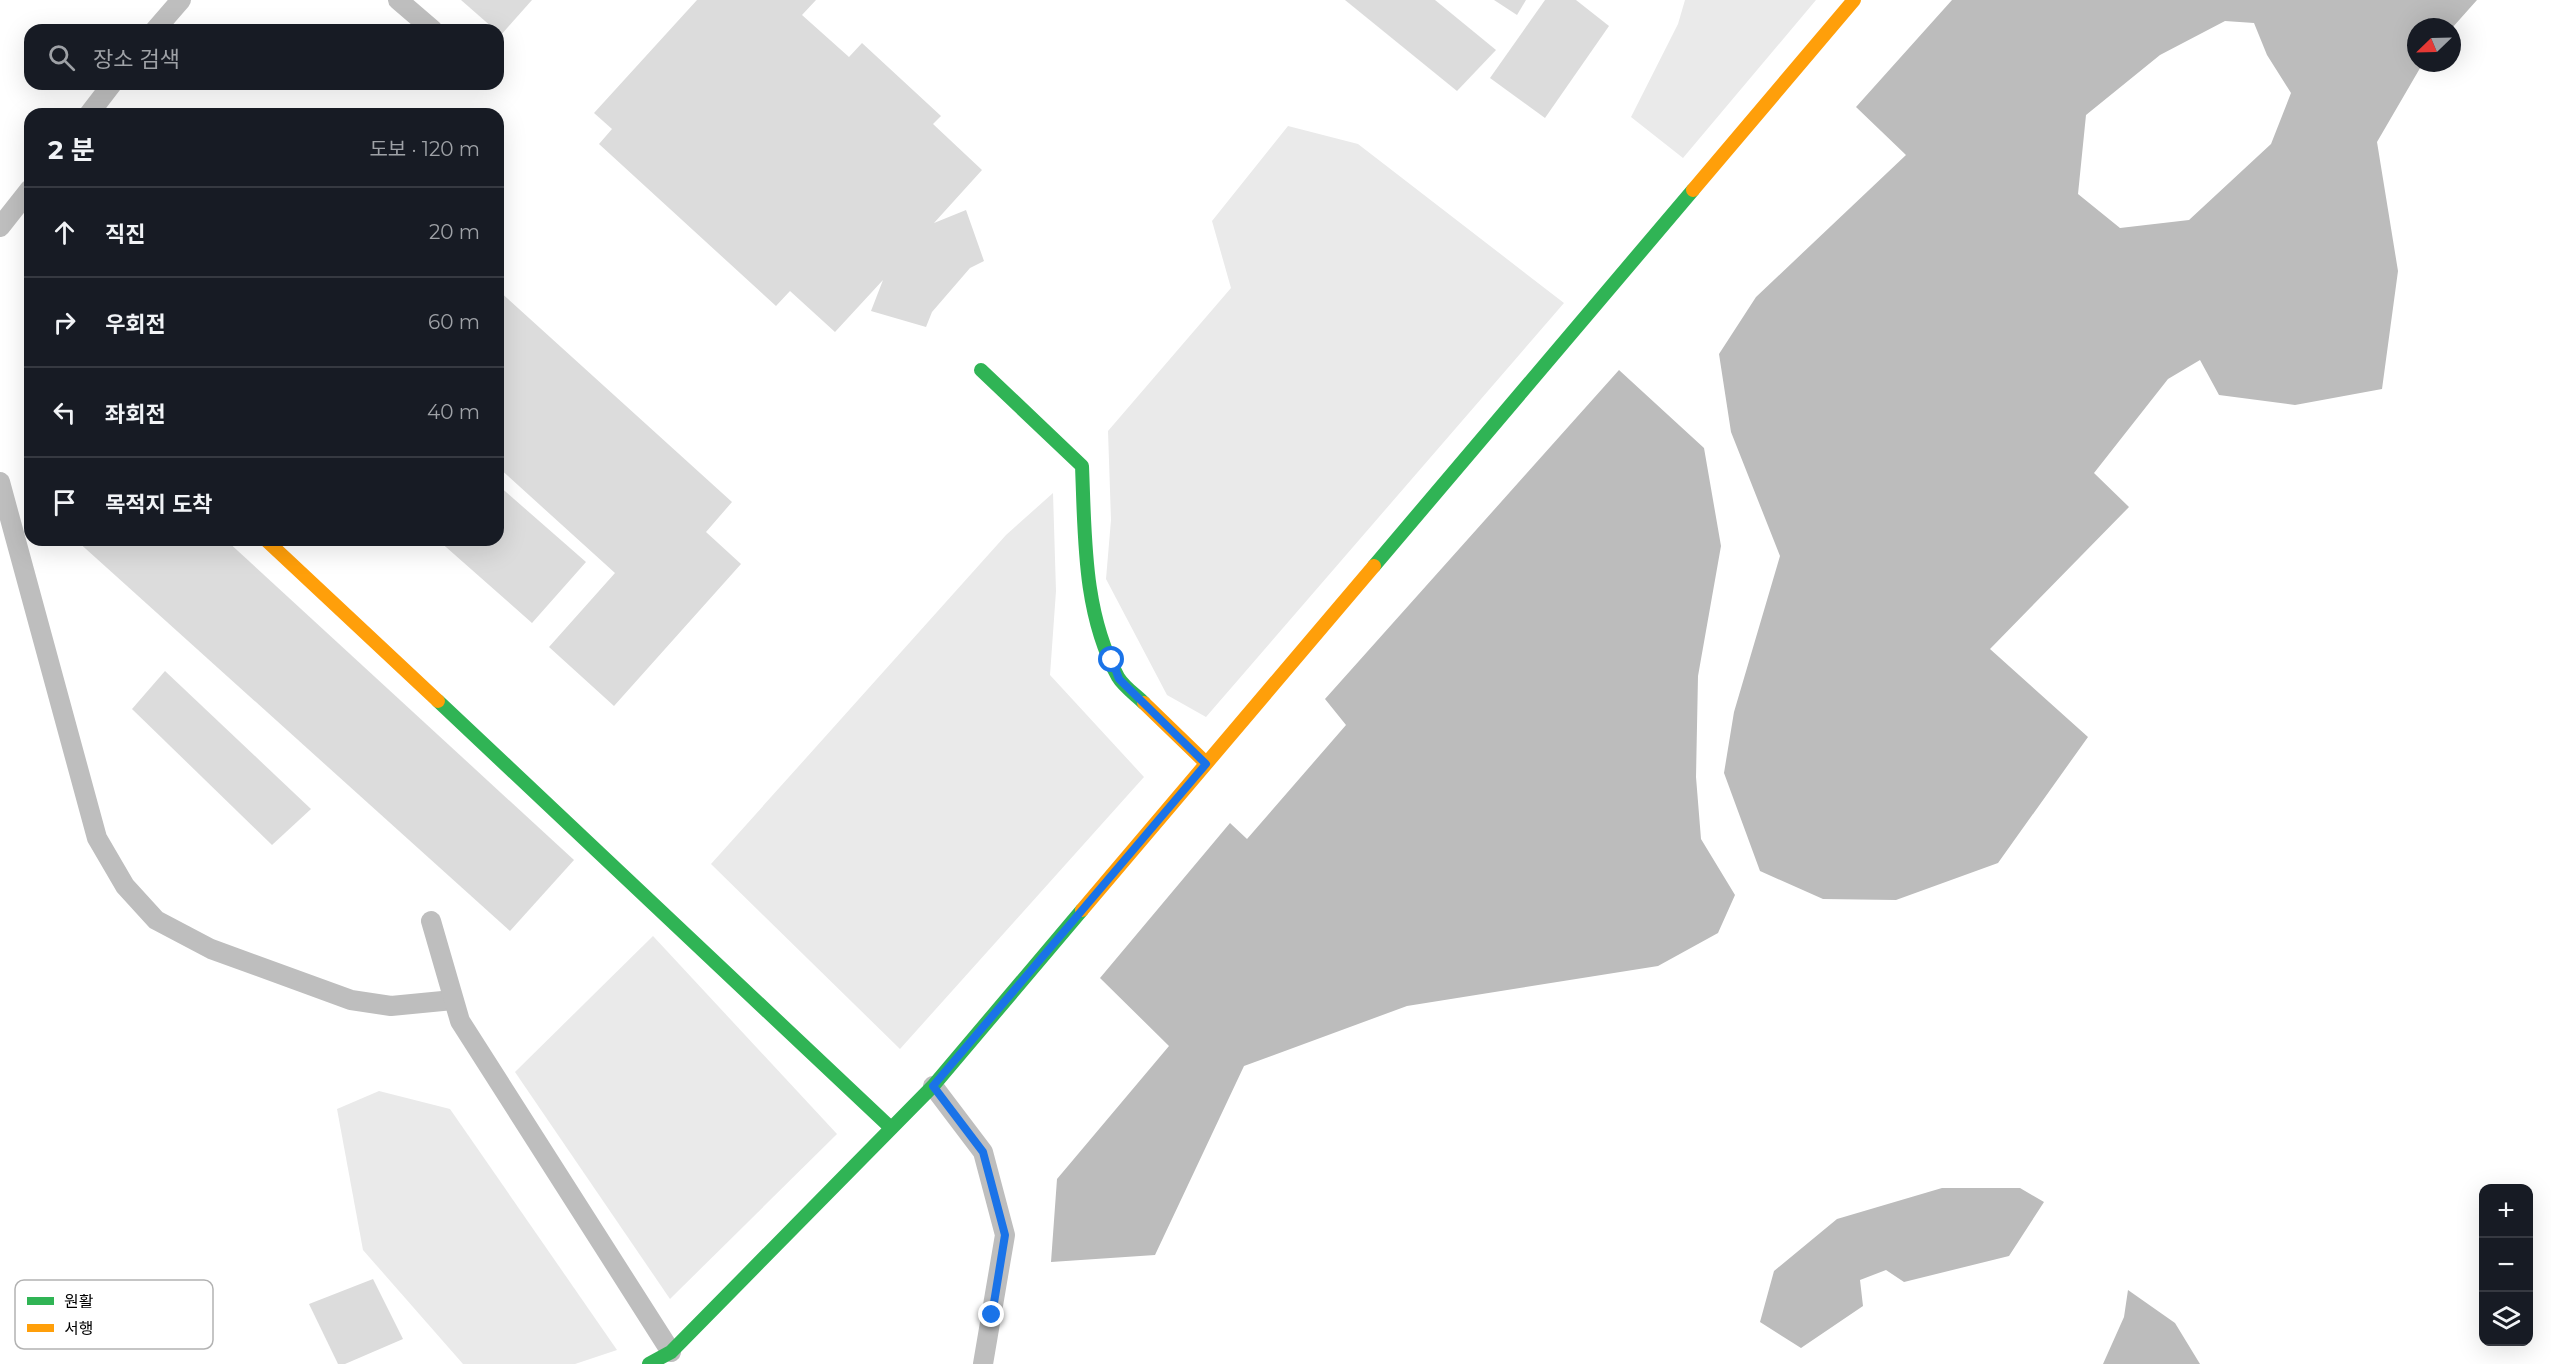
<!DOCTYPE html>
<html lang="ko">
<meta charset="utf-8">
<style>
:root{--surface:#171b24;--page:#20242c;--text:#f1f3f6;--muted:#9ea1a6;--line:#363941}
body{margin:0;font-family:Montserrat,"Noto Sans KR",sans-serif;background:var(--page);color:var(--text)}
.controls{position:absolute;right:18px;bottom:18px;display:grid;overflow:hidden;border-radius:12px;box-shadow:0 6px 24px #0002}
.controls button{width:54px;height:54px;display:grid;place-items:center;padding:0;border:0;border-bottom:2px solid var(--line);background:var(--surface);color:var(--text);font:30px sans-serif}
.compass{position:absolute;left:2407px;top:18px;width:54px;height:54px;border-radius:50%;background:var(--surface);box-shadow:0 6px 24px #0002;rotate:247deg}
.stop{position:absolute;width:18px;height:18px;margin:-14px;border:4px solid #1a73e8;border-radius:50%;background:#fff}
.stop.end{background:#1a73e8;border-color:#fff;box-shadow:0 2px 6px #0008}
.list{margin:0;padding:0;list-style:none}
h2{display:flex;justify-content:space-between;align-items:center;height:78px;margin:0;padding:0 24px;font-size:26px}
h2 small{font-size:20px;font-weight:400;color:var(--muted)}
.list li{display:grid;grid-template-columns:39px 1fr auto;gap:18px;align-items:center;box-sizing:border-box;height:90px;padding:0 24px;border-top:2px solid var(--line)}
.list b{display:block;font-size:22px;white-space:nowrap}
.list em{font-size:20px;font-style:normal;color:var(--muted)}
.icon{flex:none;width:33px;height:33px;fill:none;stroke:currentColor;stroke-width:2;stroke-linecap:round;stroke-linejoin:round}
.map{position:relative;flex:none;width:2551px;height:1364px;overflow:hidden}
.search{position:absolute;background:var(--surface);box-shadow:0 6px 24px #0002;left:24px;top:24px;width:480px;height:66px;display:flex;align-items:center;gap:15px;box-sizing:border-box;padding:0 21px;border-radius:18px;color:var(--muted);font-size:22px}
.panel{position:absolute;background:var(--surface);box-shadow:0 6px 24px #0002;left:24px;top:108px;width:480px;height:438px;border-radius:18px}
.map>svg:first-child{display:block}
</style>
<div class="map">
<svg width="2551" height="1364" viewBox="0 0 2551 1364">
<rect width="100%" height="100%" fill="#fff"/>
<g fill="#eaeaea">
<path d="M1685 0H1816L1683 158 1631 117 1678 24Z"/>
<path d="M1288 126 1358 144 1564 303 1206 717 1167 695 1106 579 1111 520 1108 431 1231 288 1212 221Z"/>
<path d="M1053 493 1056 591 1050 675 1144 777 900 1049 711 864 1006 535Z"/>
<path d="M653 936 837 1134 670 1299 515 1072Z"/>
<path d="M379 1091 450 1109 617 1350 575 1364H463L363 1250 337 1109Z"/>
</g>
<g fill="#bcbcbc" fill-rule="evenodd">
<path d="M1952 0H2477L2452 28 2416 27V63H2423L2377 142 2398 271 2382 389 2295 405 2219 395 2200 360 2168 379 2094 473 2129 507 1990 649 2088 737 1998 863 1896 900 1823 899 1760 871 1724 773 1734 712 1780 556 1731 432 1719 354 1756 297 1906 155 1856 107ZM2225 21 2254 23 2267 55 2291 93 2271 144 2189 220 2120 228 2078 194 2086 115 2160 55Z"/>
<path d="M1619 370 1704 448 1721 546 1698 676 1696 777 1701 839 1735 895 1718 933 1658 966 1407 1006 1244 1066 1155 1255 1051 1262 1057 1179 1169 1046 1100 978 1230 823 1247 839 1346 725 1325 699Z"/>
<path d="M1942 1188H2020L2044 1202 2009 1256 1904 1282 1886 1270 1860 1280 1863 1306 1801 1348 1760 1322 1774 1271 1837 1219Z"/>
<path d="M2128 1290 2175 1323 2200 1364H2103L2124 1317Z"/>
</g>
<g fill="#dcdcdc">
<path d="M461 0H532L501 35Z"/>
<path d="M697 0H816L802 15 849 57 862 43 941 116 933 124 982 170 934 223 966 210 984 261 970 268 932 312 926 327 871 311 883 280 835 332 790 291 776 306 599 144 612 129 594 113Z"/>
<path d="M1345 0H1435L1496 50 1457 91Z"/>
<path d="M1494 0H1526L1517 15Z"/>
<path d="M1545 0H1576L1609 26 1545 118 1490 78Z"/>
<path d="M498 290 732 502 706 532 741 564 614 706 549 647 615 573 498 467Z"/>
<path d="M498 485 586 562 532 623 438 540H498Z"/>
<path d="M76 540H226L574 860 510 931Z"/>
<path d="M165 671 311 809 272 845 132 709Z"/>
<path d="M373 1279 403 1339 345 1364H338L309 1304Z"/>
</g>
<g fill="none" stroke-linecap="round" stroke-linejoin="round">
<g stroke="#bebebe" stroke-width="20">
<path d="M398 0 433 30"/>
<path d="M155 30 181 0"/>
<path d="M89 114 112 84"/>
<path d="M0 227 30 189"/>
<path d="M0 482 97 838 125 886 156 920 211 949 351 1000 391 1006 453 1000"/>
<path d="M431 921 460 1021 671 1352"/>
<path d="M933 1086 983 1152 1005 1235 983 1364"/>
</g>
<g stroke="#30b455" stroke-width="14">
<path d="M981 370 1082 466C1085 537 1083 613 1118 677 1124 687 1136 695 1144 703"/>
<path d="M1374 566 1693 190"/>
<path d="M438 701 891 1128"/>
<path d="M649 1364 671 1352 933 1086 1082 910"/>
</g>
<g stroke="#ff9f0a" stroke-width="14">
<path d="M1693 190 1854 0"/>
<path d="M266 540 438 701"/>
<path d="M1144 703 1206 763"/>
<path d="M1082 910 1374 566"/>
</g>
</g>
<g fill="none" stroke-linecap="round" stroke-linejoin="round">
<path stroke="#1a73e8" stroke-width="8" d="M992 1315 1005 1235 983 1152 933 1086 1206 764 1119 679 1112 660"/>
</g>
<rect x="15" y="1280" width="198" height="69" rx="9" fill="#fff" stroke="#b2b2b2" stroke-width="1.5"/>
<rect x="27" y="1297" width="27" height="8" fill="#30b455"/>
<rect x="27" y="1324" width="27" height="8" fill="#ff9f0a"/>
<g font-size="16" fill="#000">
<text x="64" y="1307">원활</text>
<text x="64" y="1334">서행</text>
</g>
</svg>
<div class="controls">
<button>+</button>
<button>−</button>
<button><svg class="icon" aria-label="layers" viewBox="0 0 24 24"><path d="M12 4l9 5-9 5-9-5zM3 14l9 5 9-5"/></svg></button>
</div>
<svg class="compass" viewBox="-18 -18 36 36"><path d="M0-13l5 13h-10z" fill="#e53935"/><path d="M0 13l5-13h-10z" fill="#9ea1a6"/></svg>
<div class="stop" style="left:1112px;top:660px"></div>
<div class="stop end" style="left:992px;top:1315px"></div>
<div class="search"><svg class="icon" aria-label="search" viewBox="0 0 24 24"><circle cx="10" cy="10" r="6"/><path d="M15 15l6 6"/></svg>장소 검색</div>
<section class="panel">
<h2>2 분<small>도보 · 120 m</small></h2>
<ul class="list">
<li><svg class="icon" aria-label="ahead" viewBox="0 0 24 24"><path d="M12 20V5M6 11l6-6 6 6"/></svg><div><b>직진</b></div><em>20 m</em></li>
<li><svg class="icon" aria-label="right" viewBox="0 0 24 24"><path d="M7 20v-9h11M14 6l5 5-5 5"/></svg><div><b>우회전</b></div><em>60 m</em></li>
<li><svg class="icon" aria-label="left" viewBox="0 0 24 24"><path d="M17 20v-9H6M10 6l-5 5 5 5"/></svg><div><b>좌회전</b></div><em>40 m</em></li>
<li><svg class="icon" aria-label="arrive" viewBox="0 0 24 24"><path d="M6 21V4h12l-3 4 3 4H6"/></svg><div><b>목적지 도착</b></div></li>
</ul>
</section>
</div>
